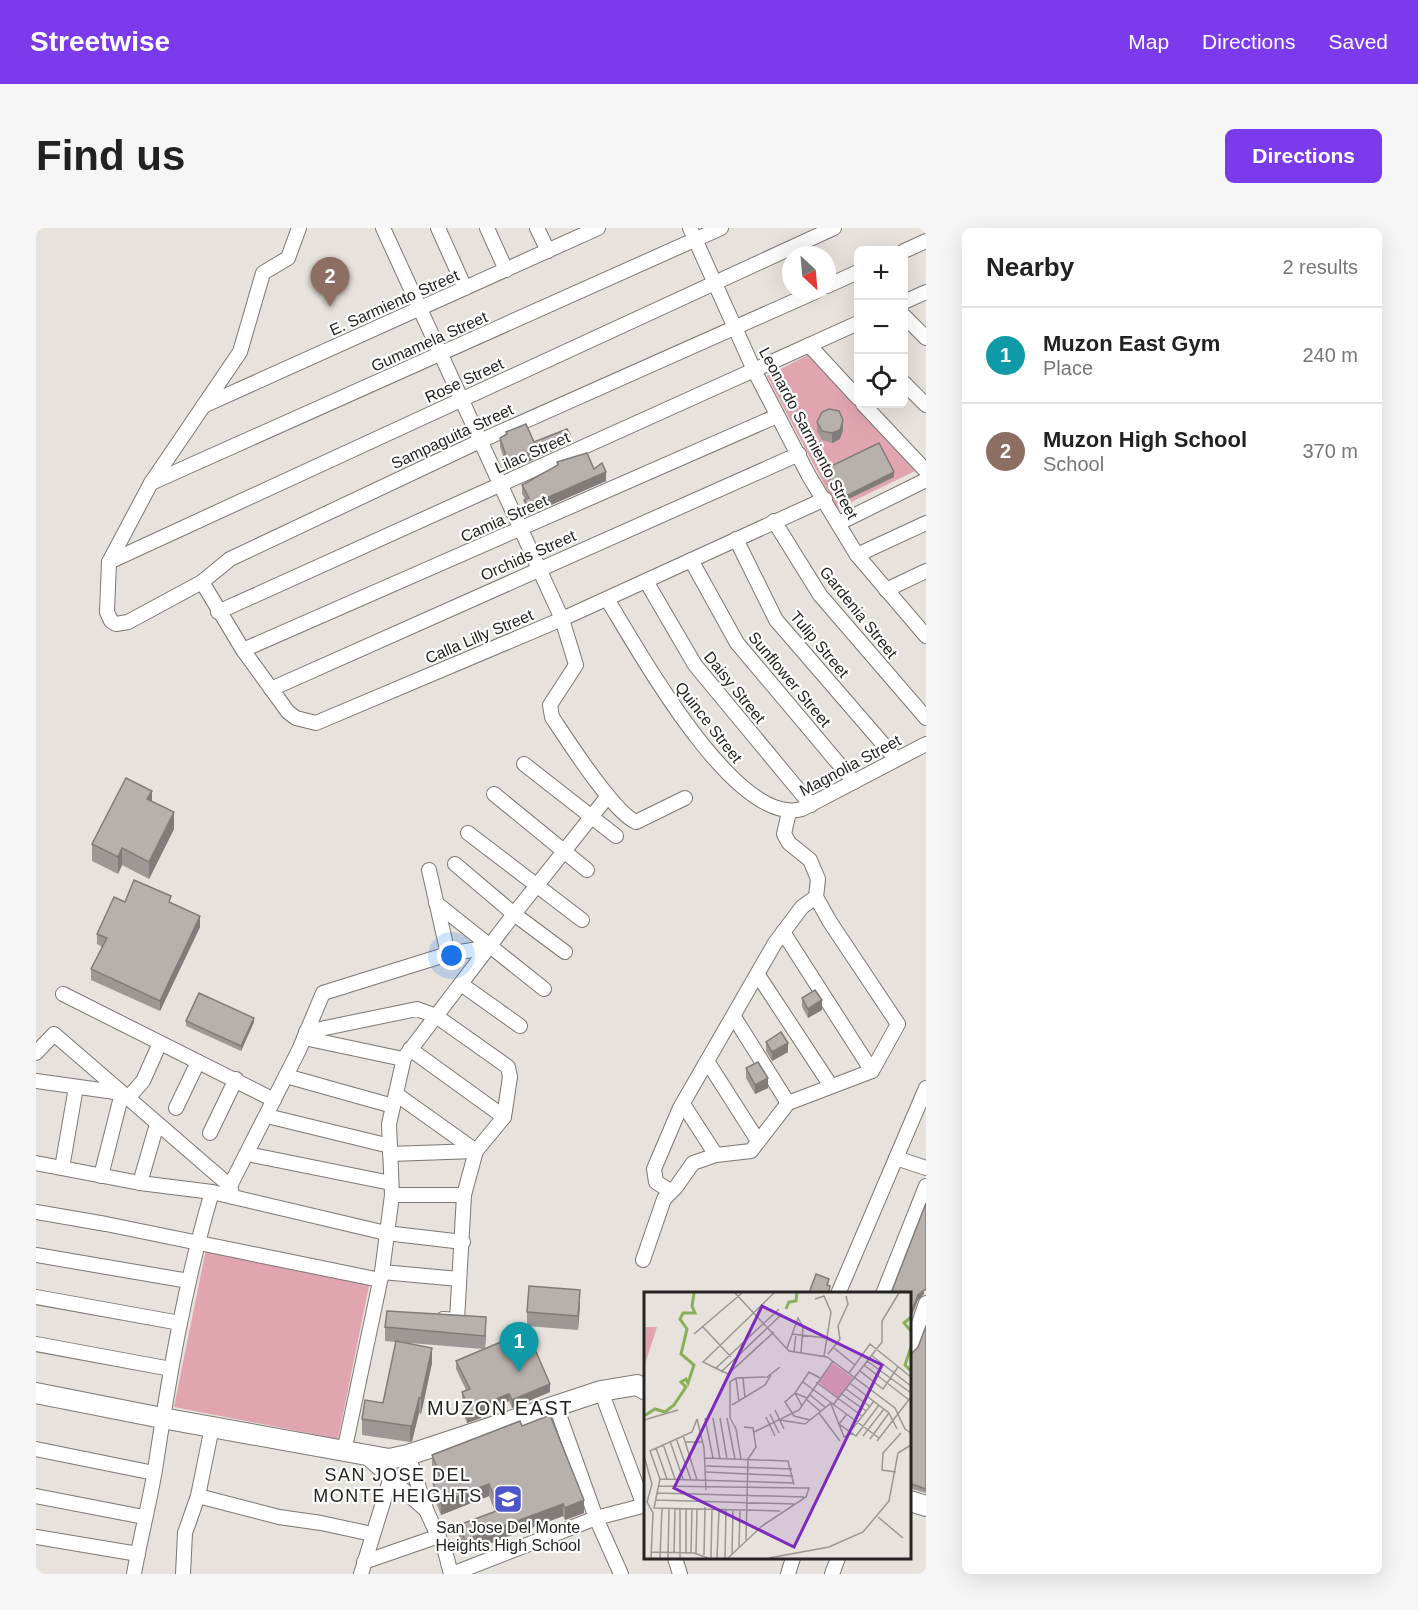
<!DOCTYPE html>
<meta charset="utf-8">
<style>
:root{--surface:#fff;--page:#f6f6f6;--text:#222;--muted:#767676;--line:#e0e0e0;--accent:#7c3aed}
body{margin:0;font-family:Helvetica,sans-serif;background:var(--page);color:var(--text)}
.controls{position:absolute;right:18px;top:18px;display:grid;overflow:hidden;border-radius:9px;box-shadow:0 6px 24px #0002}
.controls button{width:54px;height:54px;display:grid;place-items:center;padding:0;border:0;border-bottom:2px solid var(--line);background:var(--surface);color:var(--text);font:30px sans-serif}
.compass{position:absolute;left:746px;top:18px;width:54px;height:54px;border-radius:50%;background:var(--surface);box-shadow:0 6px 24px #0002;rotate:154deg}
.you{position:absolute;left:416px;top:728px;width:21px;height:21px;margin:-15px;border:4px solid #fff;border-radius:50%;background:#1a73e8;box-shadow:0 0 0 9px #1a73e833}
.badge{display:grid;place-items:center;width:39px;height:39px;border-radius:50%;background:var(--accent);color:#fff;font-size:20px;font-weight:700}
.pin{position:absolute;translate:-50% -50px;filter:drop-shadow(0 2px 3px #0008)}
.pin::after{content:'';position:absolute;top:32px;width:21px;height:18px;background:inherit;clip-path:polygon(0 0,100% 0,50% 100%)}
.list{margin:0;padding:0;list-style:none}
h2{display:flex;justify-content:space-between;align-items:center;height:78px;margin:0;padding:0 24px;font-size:26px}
h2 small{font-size:20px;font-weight:400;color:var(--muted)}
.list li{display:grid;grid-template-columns:39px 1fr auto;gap:18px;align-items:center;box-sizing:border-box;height:96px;padding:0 24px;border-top:2px solid var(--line)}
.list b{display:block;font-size:22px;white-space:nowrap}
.list p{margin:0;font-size:20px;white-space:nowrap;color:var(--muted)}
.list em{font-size:20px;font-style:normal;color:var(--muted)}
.icon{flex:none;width:33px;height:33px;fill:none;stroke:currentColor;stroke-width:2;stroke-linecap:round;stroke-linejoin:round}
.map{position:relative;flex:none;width:890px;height:1346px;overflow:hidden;border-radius:9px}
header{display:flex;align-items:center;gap:36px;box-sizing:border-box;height:84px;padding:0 30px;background:var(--accent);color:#fff}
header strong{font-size:28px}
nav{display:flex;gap:33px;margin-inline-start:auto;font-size:21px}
.intro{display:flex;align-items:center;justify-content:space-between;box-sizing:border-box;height:144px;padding:0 36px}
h1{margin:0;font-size:42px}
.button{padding:15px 27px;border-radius:9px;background:var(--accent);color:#fff;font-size:21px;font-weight:700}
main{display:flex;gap:36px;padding:0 36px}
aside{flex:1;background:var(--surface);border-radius:9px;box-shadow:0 6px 24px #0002}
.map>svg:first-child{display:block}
</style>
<header>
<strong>Streetwise</strong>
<nav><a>Map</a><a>Directions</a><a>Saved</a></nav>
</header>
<div class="intro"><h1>Find us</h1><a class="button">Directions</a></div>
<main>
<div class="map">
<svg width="890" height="1346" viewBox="0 0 890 1346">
<rect width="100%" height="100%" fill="#e8e2dc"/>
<g fill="#e1a5b0">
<path d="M772 127 881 242 801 281 731 148Z"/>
<path d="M170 1021 334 1053 302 1211 138 1179Z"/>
</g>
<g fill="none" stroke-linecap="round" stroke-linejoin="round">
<g stroke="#7c7772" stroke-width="16">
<g id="street">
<path d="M263 0 252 30 227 45 204 124 115 255 73 334 71 384 75 393 80 396 92 394 166 354 194 331 444 213 781 63"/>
<path d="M347 0 526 391 540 437 514 477 516 489C532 513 577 584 600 594L649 570"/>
<path d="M402 0 429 60"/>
<path d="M451 0 470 42"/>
<path d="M501 0 512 23"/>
<path d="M654 0 718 142 773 248 821 327 890 408"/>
<path d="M868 23 890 13"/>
<path d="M791 58 822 44"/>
<path d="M868 74 890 64"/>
<path d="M868 88 890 110"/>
<path d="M773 117 822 170"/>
<path d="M868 155 890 177"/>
<path d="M827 176 890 243"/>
<path d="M167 178 562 0"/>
<path d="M115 255 685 0"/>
<path d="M738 293 784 367 890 490"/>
<path d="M803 295 890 252"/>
<path d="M700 311 740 392 860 531"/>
<path d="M821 327 890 295"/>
<path d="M655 332 701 415 818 554"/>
<path d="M73 334 798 0"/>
<path d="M610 353 659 437 775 577"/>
<path d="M166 354 207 422 252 484 260 490 280 495 526 391 789 271"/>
<path d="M850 362 890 343"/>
<path d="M571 371C601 419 699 600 766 581L890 516"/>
<path d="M182 384 822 95"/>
<path d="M207 422 741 188"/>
<path d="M235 461 763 226"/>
<path d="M488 536 580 608"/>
<path d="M458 566 551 642"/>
<path d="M432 605 546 692"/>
<path d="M419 636 478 686 529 724"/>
<path d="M393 642 412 726"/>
<path d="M400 675 508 761"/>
<path d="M747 704 836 843"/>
<path d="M722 747 795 858"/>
<path d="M425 756 484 798"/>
<path d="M27 766 238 872"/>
<path d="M698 789 752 875"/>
<path d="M270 804 381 781 400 788 472 839 474 849 468 889 440 923 354 926"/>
<path d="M268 810 367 831"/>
<path d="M374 821 468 889"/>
<path d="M0 825 18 806 194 958"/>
<path d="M671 833 722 913"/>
<path d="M250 848 357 878"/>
<path d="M0 853 86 865 65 948"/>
<path d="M360 866 440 923 428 967 421 1092 407 1091"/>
<path d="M92 870 107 853 124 815"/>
<path d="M647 876 680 927"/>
<path d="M140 880 162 834"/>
<path d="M231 888 354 918"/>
<path d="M174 905 200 851"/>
<path d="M211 926 355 955"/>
<path d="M860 930 890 940"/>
<path d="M0 935 104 955 176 964 350 1005 427 1014"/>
<path d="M26 940 40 859"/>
<path d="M104 955 121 896"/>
<path d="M634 963 620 954 618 941 644 880 739 715 766 679 780 669"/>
<path d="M356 967H428"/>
<path d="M197 969 194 958 263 822 287 765 412 726 454 719"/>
<path d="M0 984 70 996 344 1052"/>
<path d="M0 1027 153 1053"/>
<path d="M607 1032 628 971 640 959 657 935 680 927 715 923 752 875 836 843 862 796 794 694 780 669 782 651 774 632 753 615 748 606 753 584"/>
<path d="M346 1044 423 1051"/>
<path d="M802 1066 890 860"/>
<path d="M847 1066 890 958"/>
<path d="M0 1069 144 1095"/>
<path d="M0 1116 135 1141"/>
<path d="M874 1121 890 1075"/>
<path d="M565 1163 608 1278"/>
<path d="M520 1178 560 1290 585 1346"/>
<path d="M0 1221 118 1245"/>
<path d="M308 1224 346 1044 356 967 353 896 368 830 478 686 572 568"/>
<path d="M328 1227 390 1282"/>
<path d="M372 1227 391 1284 409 1323 415 1346"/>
<path d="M0 1268 108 1289"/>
<path d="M162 1268 243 1289 285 1295 336 1306"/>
<path d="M0 1309 102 1326"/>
<path d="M639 1330 644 1346"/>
<path d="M328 1334 403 1308"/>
<path d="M98 1346C104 1311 113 1277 119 1242 133 1148 149 1055 176 964"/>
<path d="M147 1346 149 1305 162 1268 176 1199"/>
<path d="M325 1346 354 1252"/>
<path d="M416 1346 560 1290 610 1277"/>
<path d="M752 1346 757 1330"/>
<path d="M796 1346 802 1330"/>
</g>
</g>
<g stroke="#7c7772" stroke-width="22">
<g id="secondary">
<path d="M0 1165 126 1190 353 1231 372 1227 565 1163 601 1157 610 1162"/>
<path d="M874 1273 890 1278"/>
</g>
</g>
<use href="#street" stroke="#fff" stroke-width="14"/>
<use href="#secondary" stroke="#fff" stroke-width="20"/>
</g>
<g fill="#9e9795">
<path d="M781 194 807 202 804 211 796 215 786 212 781 203Z"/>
<path d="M470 204 498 214 534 215 472 243 464 219V210L470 207Z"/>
<path d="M521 234 558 241 570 253 492 287 488 281 489 271 486 266V257L521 238Z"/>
<path d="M789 241 858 249 804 275 789 246Z"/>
<path d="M116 573 138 601 113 651 86 637 82 646 56 633V616Z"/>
<path d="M89 674 135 675 164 699 124 783 55 752V741L66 719 61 716V706Z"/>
<path d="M766 770 786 782 772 790 766 779Z"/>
<path d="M150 793 218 794 205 823 150 798Z"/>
<path d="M730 814 752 824 736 833 730 823Z"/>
<path d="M710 840 732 860 719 866 710 850Z"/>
<path d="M544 1076 542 1102 491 1098V1084Z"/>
<path d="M890 1098V1265L873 1260V1124L876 1125 882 1119Z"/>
<path d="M349 1099 450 1102 449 1121 514 1164 476 1180 473 1173 445 1185V1190L431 1195 428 1188 429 1180 426 1172V1164L430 1162 420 1141V1133L447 1121 374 1115 396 1135 385 1186 383 1185 376 1213 374 1214 326 1207V1191L347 1175 360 1114 349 1113Z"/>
<path d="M486 1198 548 1285 529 1292 527 1288 429 1325 423 1309V1297L459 1284 453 1268 405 1287 397 1267V1255L402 1253 396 1240V1227Z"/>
</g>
<g fill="#817b79">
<path d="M807 192V202L804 211 796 215V205Z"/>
<path d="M534 206V215L472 243V234Z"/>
<path d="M570 244V253L492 287V278Z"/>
<path d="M858 244V249L804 275V271Z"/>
<path d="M116 563V580L111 571Z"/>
<path d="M138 584V601L113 651V634Z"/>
<path d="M86 620V637L82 646V629Z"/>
<path d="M164 688V699L124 783V773Z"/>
<path d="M786 772V782L772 790V781Z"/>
<path d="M218 790V794L205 823V818Z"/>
<path d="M752 815V824L736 833V824Z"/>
<path d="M732 850V860L719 866V857Z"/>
<path d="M544 1062V1076L542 1102V1088Z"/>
<path d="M888 1062V1066L882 1072 873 1095V1090L882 1067Z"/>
<path d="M450 1089V1102L449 1122V1108Z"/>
<path d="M396 1120V1135L385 1186V1170Z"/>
<path d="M514 1156V1164L476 1180V1172Z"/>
<path d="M473 1166V1173L445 1185V1190L431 1195V1187L444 1177Z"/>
<path d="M383 1170V1185L376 1213 374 1214V1198Z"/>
<path d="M453 1256V1268L405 1287V1275Z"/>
<path d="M548 1272V1285L529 1292V1280Z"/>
<path d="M527 1276V1288L429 1325V1312Z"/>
</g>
<g fill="#b8b0ad" stroke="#817b79" stroke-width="1.5">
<path d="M793 181 803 183 807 192 804 202 796 205 786 203 781 194 786 184Z"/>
<path d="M490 196 498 214 531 201 534 206 472 234 464 210 471 206 470 204Z"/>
<path d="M843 215 858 244 804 271 789 241Z"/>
<path d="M551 225 558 241 566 235 570 244 492 278 488 272 493 270 486 257 522 237 521 234Z"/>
<path d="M90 550 116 563 111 571 138 584 113 634 86 620 82 629 56 616Z"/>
<path d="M98 652 135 668 133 674 164 688 124 773 55 741 71 710 61 706 78 669 89 674Z"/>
<path d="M779 762 786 772 772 781 766 770Z"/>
<path d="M163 765 218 790 205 818 150 793Z"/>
<path d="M745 804 752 815 736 824 730 814Z"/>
<path d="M722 834 732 850 719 857 710 840Z"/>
<path d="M890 975V1062H888L882 1067 873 1090V1065H855Z"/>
<path d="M780 1046 793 1051 791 1057 794 1058 793 1063 795 1065H773Z"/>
<path d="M493 1058 544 1062 542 1088 491 1084Z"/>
<path d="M351 1083 450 1089 449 1108 349 1099Z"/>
<path d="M890 1098V1261L873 1255V1124L876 1125 882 1119Z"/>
<path d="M491 1103 514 1156 476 1172 473 1166 444 1177 445 1182 431 1187 428 1180 432 1179 426 1164 434 1161 420 1133Z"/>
<path d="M360 1113 396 1120 385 1170H383L376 1198H374L326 1191 329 1172 347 1175Z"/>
<path d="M514 1187 548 1272 529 1280 527 1276 429 1312 423 1297 463 1282 453 1256 405 1275 397 1255 406 1252 396 1227 484 1193 486 1198Z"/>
</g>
<defs>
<g id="school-square" transform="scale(1.5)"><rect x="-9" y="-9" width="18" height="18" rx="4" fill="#4e55cb" stroke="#fff"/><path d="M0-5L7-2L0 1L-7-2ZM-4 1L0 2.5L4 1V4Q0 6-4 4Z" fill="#fff"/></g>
</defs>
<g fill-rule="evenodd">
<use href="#school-square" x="472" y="1271"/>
</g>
<g text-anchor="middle" stroke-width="4.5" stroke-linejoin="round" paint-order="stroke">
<g font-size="16" fill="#262422" stroke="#fff">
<text transform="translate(358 74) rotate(-24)" y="6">E. Sarmiento Street</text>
<text transform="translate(393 113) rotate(-24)" y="6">Gumamela Street</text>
<text transform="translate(428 152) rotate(-25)" y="6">Rose Street</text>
<text transform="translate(773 205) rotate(62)" y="6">Leonardo Sarmiento Street</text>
<text transform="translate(416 208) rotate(-25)" y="6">Sampaguita Street</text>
<text transform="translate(496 224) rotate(-24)" y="6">Lilac Street</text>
<text transform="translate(468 290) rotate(-24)" y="6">Camia Street</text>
<text transform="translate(492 327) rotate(-24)" y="6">Orchids Street</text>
<text transform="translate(823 384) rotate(51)" y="6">Gardenia Street</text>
<text transform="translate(443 408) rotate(-23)" y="6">Calla Lilly Street</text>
<text transform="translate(784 416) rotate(50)" y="6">Tulip Street</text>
<text transform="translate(754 451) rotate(50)" y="6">Sunflower Street</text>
<text transform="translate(699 459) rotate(51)" y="6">Daisy Street</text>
<text transform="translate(673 494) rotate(52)" y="6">Quince Street</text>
<text transform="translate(814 537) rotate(-28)" y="6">Magnolia Street</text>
</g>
<g font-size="16" fill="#262422" stroke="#fff">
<text x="472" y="1305">San Jose Del Monte<tspan x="472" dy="18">Heights High School</tspan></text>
</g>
<g font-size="18" letter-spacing="1.5" fill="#262422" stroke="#fff">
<text x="362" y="1253">SAN JOSE DEL<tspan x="362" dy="21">MONTE HEIGHTS</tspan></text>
</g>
<g font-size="20" letter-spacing="1.5" fill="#262422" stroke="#fff">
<text x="464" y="1187">MUZON EAST</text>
</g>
</g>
<g transform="translate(608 1064)">
<rect width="267" height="267" fill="#e8e2dc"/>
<path d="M0 35H13L0 75ZM189 71 209 86 194 106 174 90Z" fill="#e1a5b0"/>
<path fill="none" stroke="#8bae58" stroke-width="3" d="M142 17 145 10 152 9 153 1M267 25 260 31 267 39M267 55 261 73 267 79M0 124 11 117 21 120 30 113 42 95 37 90 42 87 44 91 50 73 37 62 43 37 36 27 39 21H51L48 14 50 1"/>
<path fill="none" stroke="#9a9692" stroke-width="1.5" d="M91 1 145 59 183 65 251 116 261 137 267 141M130 1 59 70 84 82 130 40M171 7 180 4 187 20 180 64M58 34 87 65M50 42 98 1M148 42 182 46M143 56 154 26 159 35 157 61M190 56 211 73M150 60 152 42M184 62 196 47 194 34 204 12 202 4M227 63 267 94M223 69 267 101M220 73 265 108M71 77 135 17M216 79 239 97 254 75M77 80 137 23M205 81 226 52 267 85M92 86 95 110M99 86 101 106M159 90 235 146M172 90 218 124M207 92 245 121 253 137M202 97 225 114M165 102 182 116M198 102 222 119M163 106 151 101 141 110 150 124 166 128M162 107 177 120M187 112 200 145 209 141M88 113 121 93 127 83M189 113 238 50V29L255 1M158 114 151 101 165 80 176 86M131 118 140 137M175 121 196 149M126 122 135 141M203 122 195 132 212 144 235 113M122 125 131 144M61 126 69 166M69 126 76 167M76 126 83 167M83 126 91 167M86 126V90L92 86 123 85 136 75M86 126 92 137 97 167M53 127 48 140 6 159 16 187 10 216 136 219M53 127 60 156 62 198M0 128 34 118M136 128 161 132 187 111M100 135 109 136 112 155 104 167 102 248M110 140 155 118 189 69M206 140 230 109M39 143 53 188M219 144 240 117M32 146 47 188M226 147 245 121M26 149 39 187M233 149 267 105M41 150H59M19 152 31 187M12 156 23 187M0 164 8 192 3 210 9 221 7 266M61 166 144 169 150 193M62 174 148 177M62 180 149 184M252 180 238 178 239 161 257 141M16 187 150 191M14 194 165 196 162 205 118 234 84 266M13 201 160 205M12 208 150 212M234 225 259 246M95 255 96 218M7 260 50 261 64 266M30 261 31 216M42 261V217M47 261 48 217M52 261 53 217M88 262 89 218M60 263 61 215M16 266 18 216M24 266 25 216M36 266V216M67 266 68 217M73 266 75 218M81 266 82 218M125 266 185 255 219 240 245 209 254 161 267 153"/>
<path fill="#7b2cbf" fill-opacity="0.15" stroke="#7b2cbf" stroke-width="3" d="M118 14 238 73 150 255 30 196Z"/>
<rect width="267" height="267" fill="none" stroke="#262422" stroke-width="3"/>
</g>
</svg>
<div class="controls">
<button>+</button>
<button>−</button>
<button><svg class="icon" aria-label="locate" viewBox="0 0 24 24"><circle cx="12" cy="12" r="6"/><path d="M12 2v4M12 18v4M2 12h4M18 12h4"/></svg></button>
</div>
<svg class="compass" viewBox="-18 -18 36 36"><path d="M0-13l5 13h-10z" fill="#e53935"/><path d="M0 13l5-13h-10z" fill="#767676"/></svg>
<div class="you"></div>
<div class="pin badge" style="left:483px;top:1144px;background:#0f9aa8">1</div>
<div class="pin badge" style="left:294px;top:79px;background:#8d6e63">2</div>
</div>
<aside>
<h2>Nearby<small>2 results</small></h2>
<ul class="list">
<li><span class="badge" style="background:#0f9aa8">1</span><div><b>Muzon East Gym</b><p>Place</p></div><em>240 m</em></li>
<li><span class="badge" style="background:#8d6e63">2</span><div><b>Muzon High School</b><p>School</p></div><em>370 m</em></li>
</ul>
</aside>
</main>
